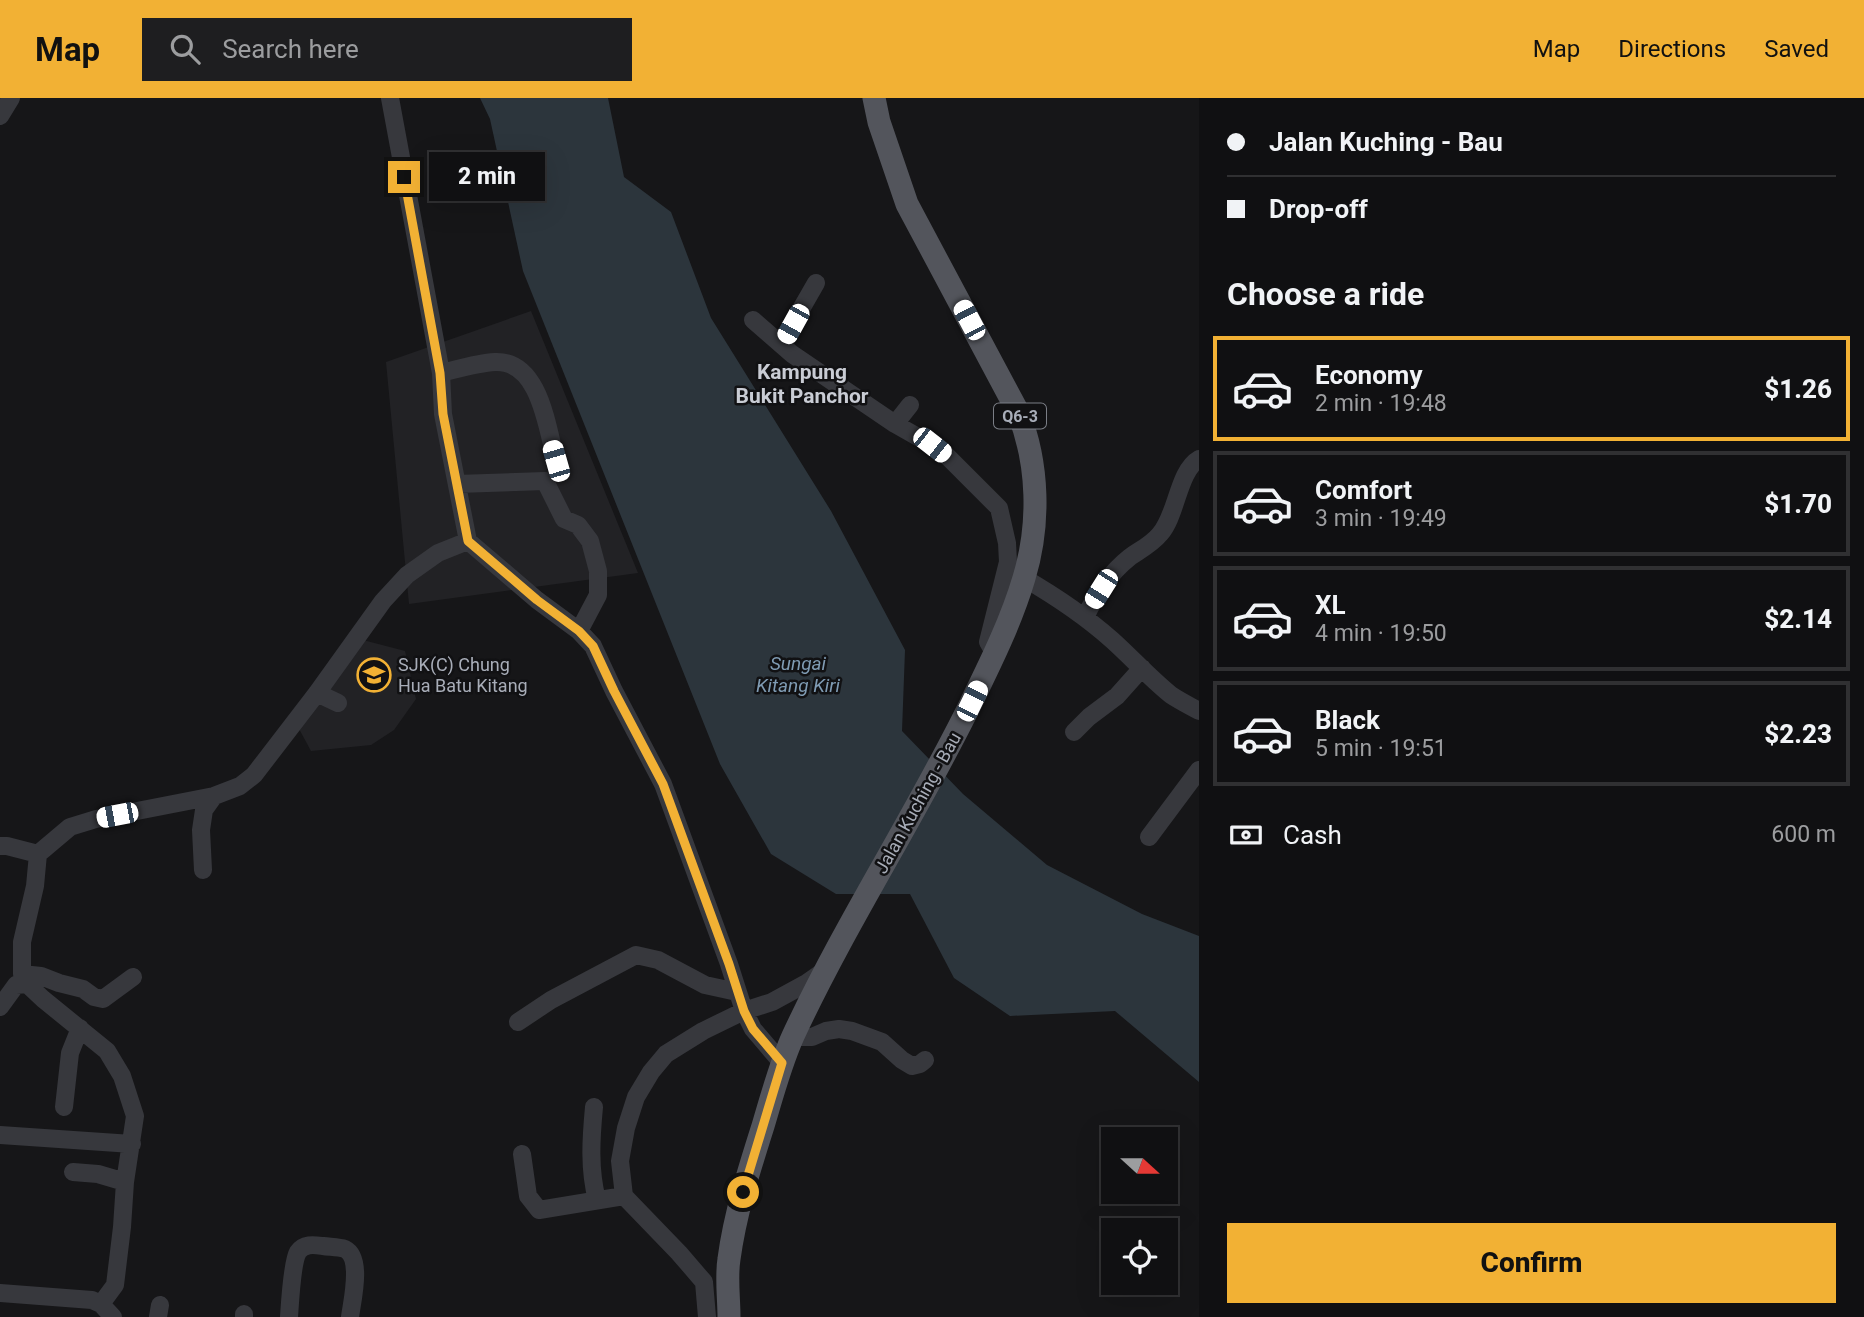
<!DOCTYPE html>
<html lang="en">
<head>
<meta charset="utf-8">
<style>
  body { margin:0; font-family:Roboto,sans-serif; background:#1e1e20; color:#f1f3f6; height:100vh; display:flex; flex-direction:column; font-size:26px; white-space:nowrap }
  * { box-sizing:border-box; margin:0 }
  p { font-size:23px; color:#9c9d9f }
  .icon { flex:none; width:38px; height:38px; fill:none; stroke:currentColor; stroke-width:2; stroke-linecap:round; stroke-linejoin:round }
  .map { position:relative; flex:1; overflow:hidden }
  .drawer { display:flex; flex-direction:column; background:#101012; width:665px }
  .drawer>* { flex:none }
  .guide { display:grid; align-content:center; height:154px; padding:0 28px; background:#101012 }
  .needle { width:46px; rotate:111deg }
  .buttons { position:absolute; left:1101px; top:1029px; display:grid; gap:14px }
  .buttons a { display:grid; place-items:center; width:77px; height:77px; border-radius:0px; background:#101012; box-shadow:0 7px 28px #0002,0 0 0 2px #303032; font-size:35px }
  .end { position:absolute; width:32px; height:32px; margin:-16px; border:9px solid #f2b134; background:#111; box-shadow:0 0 0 4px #111 }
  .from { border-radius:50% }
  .bubble { position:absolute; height:49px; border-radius:0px; background:#101012; box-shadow:0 7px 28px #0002,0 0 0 2px #303032; font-size:23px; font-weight:800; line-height:49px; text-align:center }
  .car { position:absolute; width:21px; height:42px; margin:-21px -10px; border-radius:9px; box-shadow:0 0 5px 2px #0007; background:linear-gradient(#fff 24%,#345 0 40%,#fff 0 76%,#345 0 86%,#fff 0) }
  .guide b { display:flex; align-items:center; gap:24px; height:66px; font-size:26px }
  .guide b+b { border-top:2px solid #303032 }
  .guide i { width:18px; height:18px; background:#f1f3f6 }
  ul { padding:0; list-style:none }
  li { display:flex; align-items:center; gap:21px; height:105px; margin:0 14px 10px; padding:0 14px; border:4px solid #303032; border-radius:0px }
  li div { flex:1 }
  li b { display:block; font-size:26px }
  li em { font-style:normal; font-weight:800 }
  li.selected { border-color:#f2b134 }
  li>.icon { width:63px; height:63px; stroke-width:1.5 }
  h2 { padding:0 28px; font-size:32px; line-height:84px }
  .pay { display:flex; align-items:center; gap:18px; height:77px; padding:0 28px; font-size:26px }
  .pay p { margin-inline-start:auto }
  .action { display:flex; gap:14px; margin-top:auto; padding:14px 28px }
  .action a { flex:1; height:80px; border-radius:0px; background:#f2b134; color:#111; font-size:28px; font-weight:800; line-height:80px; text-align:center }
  header { display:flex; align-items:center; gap:42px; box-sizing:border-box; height:98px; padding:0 35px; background:#f2b134; color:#111 }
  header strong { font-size:33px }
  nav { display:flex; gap:38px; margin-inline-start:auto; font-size:24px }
  .search { width:490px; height:63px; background:#1e1e20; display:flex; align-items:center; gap:18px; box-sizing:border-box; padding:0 24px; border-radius:0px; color:#9c9d9f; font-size:26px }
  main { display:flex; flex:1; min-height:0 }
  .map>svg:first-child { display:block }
  .built { fill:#222225 }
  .water { fill:#2c353c }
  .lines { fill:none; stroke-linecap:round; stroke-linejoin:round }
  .minor { stroke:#37383d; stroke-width:18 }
  .major { stroke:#53555c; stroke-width:23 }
  .route { stroke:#f2b134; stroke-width:9 }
  .labels { text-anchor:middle; stroke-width:5; stroke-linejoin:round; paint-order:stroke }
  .shield { fill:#111113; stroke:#7b7e86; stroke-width:2 }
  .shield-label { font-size:16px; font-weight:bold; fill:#a8adb8 }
  .poi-label { font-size:18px; fill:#a8adb8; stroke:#111113; text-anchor:start }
  .street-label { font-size:18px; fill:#a8adb8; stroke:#111113 }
  .water-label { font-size:19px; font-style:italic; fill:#7f9bb3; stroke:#111113 }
  .quarter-label { font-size:21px; font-weight:bold; fill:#c9ccd4; stroke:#111113 }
</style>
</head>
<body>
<header>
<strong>Map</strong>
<div class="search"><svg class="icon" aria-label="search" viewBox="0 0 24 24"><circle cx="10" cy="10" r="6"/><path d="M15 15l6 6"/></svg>Search here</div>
<nav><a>Map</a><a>Directions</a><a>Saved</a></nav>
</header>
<main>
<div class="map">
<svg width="1199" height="1219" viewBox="0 0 1199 1219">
  <rect width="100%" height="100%" fill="#161618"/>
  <path class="built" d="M 531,213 L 638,475 L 409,506 L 386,264 Z
    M 363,542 L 405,553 L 416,601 L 394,632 L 371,647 L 311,653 L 298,629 Z"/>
  <path class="water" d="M 480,0 L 608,0 L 624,79 L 671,114 L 711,220 L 831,413 L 905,552 L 902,633 L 963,696 L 1047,767 L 1142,816 L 1199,838 L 1199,984 L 1115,913 L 1010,918 L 954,880 L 910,796 L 836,796 L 771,756 L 720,666 L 523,173 L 490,21 Z"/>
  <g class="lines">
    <path class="minor" d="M 390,0 L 441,275 L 443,316 L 468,443 L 537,502 L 579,533 L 593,548 L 614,593 L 663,686 L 729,866 L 744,913 L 753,931 L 782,965
      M 0,18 L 11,0
      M 753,222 L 792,256 L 895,326 L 932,347 L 947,358 L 999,410 L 1007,445 L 1008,464 L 988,544 L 995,556
      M 781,246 L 816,185
      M 441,275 C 458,271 477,265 495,264 C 540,262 547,330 556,363
      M 895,326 L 910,307
      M 457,386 L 545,383 L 564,421 L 578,427 L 590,443 L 598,473 L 598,497 L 579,533
      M 1024,480 C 1055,498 1085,518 1112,542 C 1132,560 1150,580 1171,597 C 1180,603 1190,608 1199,613
      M 1085,520 C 1095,497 1110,475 1130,459 C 1140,452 1152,446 1160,436 C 1177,417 1178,373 1199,361
      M 317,595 L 338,605
      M 1074,634 L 1089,619 L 1117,598 L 1142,570
      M 1149,739 L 1199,672
      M 0,748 L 7,748 L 38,756
      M 203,772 L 201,732 L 204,712 L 214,698
      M 22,876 L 41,878 L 59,885 L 83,891 L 94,899 L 103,901 L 133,879
      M 0,909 L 16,887 L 27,886
      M 518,924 L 551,902 L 636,857 L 658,862 L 705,887 L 737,894
      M 793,939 L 812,939 L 826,933 L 839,931 L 852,933 L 882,944 L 902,962 L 912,968 L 920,966 L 925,962
      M 64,1009 L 70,955 L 80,930
      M 594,1009 C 591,1041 589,1071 597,1102
      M 0,1037 L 132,1046
      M 522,1056 L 528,1098 L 539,1112 L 624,1098
      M 73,1074 L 98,1076 L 125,1084
      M 0,1195 L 92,1202 L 101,1206 L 113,1219
      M 101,1206 L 115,1187 L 122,1129 L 125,1084 L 135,1018 L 122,978 L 107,953 L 43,901 L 27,886 L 22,876 L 22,844 L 35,788 L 38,756 L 70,729 L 96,721 L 214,698 L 240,688 L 254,677 L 317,595 L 383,503 L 407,477 L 438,455 L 468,443
      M 158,1219 L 160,1207
      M 244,1219 L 244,1216
      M 289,1219 C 290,1205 292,1164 298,1154 C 304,1145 315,1147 323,1148 C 330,1149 339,1149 345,1151 C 363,1160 352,1203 350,1219
      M 707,1219 L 704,1184 L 679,1155 L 624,1098 L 620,1063 L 626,1030 L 636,999 L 651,974 L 666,956 L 703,933 L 744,913 L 772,904 L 805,886 L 825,872"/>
    <path class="major" d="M 729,1219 C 729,1200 726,1179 729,1161 C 735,1116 749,1072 763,1028 C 772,998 780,967 793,938 C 846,824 915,719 970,607 C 990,566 1011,524 1024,480 C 1040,427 1039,366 1018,314 L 907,106 L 879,24 L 874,0"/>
  </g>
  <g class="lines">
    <path class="route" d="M 404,79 L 440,275 L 443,316 L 468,443 L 537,502 L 579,533 L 593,548 L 614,593 L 663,686 L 729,866 L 744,913 L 753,931 L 782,965 L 743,1094"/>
  </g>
  <defs>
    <symbol id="school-ring" viewBox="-11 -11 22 22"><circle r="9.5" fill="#111113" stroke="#f2b134" stroke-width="1.5"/><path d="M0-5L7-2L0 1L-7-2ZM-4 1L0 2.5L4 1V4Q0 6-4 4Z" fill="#f2b134"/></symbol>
  </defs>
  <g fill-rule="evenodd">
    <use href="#school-ring" x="355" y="558" width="38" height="38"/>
  </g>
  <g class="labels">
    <rect class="shield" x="994" y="305.5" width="52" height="25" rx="5"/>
    <g class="shield-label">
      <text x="1020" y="324">Q6-3</text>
    </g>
    <g class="poi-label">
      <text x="398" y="573">SJK(C) Chung<tspan x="398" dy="21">Hua Batu Kitang</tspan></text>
    </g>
    <g class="street-label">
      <text transform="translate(918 705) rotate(-61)" y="6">Jalan Kuching - Bau</text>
    </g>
    <g class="water-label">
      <text x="798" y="572">Sungai<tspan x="798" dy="22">Kitang Kiri</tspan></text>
    </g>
    <g class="quarter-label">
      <text x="802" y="281">Kampung<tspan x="802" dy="24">Bukit Panchor</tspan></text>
    </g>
  </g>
</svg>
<div class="buttons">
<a><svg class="needle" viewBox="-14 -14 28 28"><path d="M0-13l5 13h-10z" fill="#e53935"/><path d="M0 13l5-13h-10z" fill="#9c9d9f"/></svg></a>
<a><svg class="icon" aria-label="locate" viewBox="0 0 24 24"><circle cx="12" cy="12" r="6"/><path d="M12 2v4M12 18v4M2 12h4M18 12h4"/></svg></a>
</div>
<i class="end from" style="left:743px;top:1094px"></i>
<i class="end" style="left:404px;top:79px"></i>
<div class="bubble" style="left:429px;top:54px;width:116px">2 min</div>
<i class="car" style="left:969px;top:222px;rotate:332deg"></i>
<i class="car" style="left:793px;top:226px;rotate:209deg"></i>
<i class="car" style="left:932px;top:347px;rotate:128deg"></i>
<i class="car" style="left:556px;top:363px;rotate:344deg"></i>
<i class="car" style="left:1101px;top:491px;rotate:212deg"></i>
<i class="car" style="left:972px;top:603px;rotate:26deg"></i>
<i class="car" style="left:117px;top:717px;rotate:259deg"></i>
</div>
<section class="drawer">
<div class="guide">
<b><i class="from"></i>Jalan Kuching - Bau</b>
<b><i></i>Drop-off</b>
</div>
<h2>Choose a ride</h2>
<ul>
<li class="selected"><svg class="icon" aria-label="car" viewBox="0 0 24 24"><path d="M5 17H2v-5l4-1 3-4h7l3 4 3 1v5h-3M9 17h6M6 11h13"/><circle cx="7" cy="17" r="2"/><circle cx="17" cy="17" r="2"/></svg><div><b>Economy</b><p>2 min · 19:48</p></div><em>$1.26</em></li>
<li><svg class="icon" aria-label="car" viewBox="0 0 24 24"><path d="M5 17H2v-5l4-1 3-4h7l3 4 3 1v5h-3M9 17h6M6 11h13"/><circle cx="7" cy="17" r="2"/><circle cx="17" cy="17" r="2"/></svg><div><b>Comfort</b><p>3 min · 19:49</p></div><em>$1.70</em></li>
<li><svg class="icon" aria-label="car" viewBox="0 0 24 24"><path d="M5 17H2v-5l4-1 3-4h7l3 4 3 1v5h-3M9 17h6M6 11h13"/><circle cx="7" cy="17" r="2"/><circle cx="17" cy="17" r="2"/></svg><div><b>XL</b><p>4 min · 19:50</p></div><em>$2.14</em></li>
<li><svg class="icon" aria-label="car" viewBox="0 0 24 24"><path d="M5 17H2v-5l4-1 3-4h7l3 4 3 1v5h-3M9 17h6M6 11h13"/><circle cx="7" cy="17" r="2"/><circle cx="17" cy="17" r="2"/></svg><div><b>Black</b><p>5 min · 19:51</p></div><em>$2.23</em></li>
</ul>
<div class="pay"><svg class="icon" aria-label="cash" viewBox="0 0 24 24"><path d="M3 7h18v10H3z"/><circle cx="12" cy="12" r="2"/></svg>Cash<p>600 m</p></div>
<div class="action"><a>Confirm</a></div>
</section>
</main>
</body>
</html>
